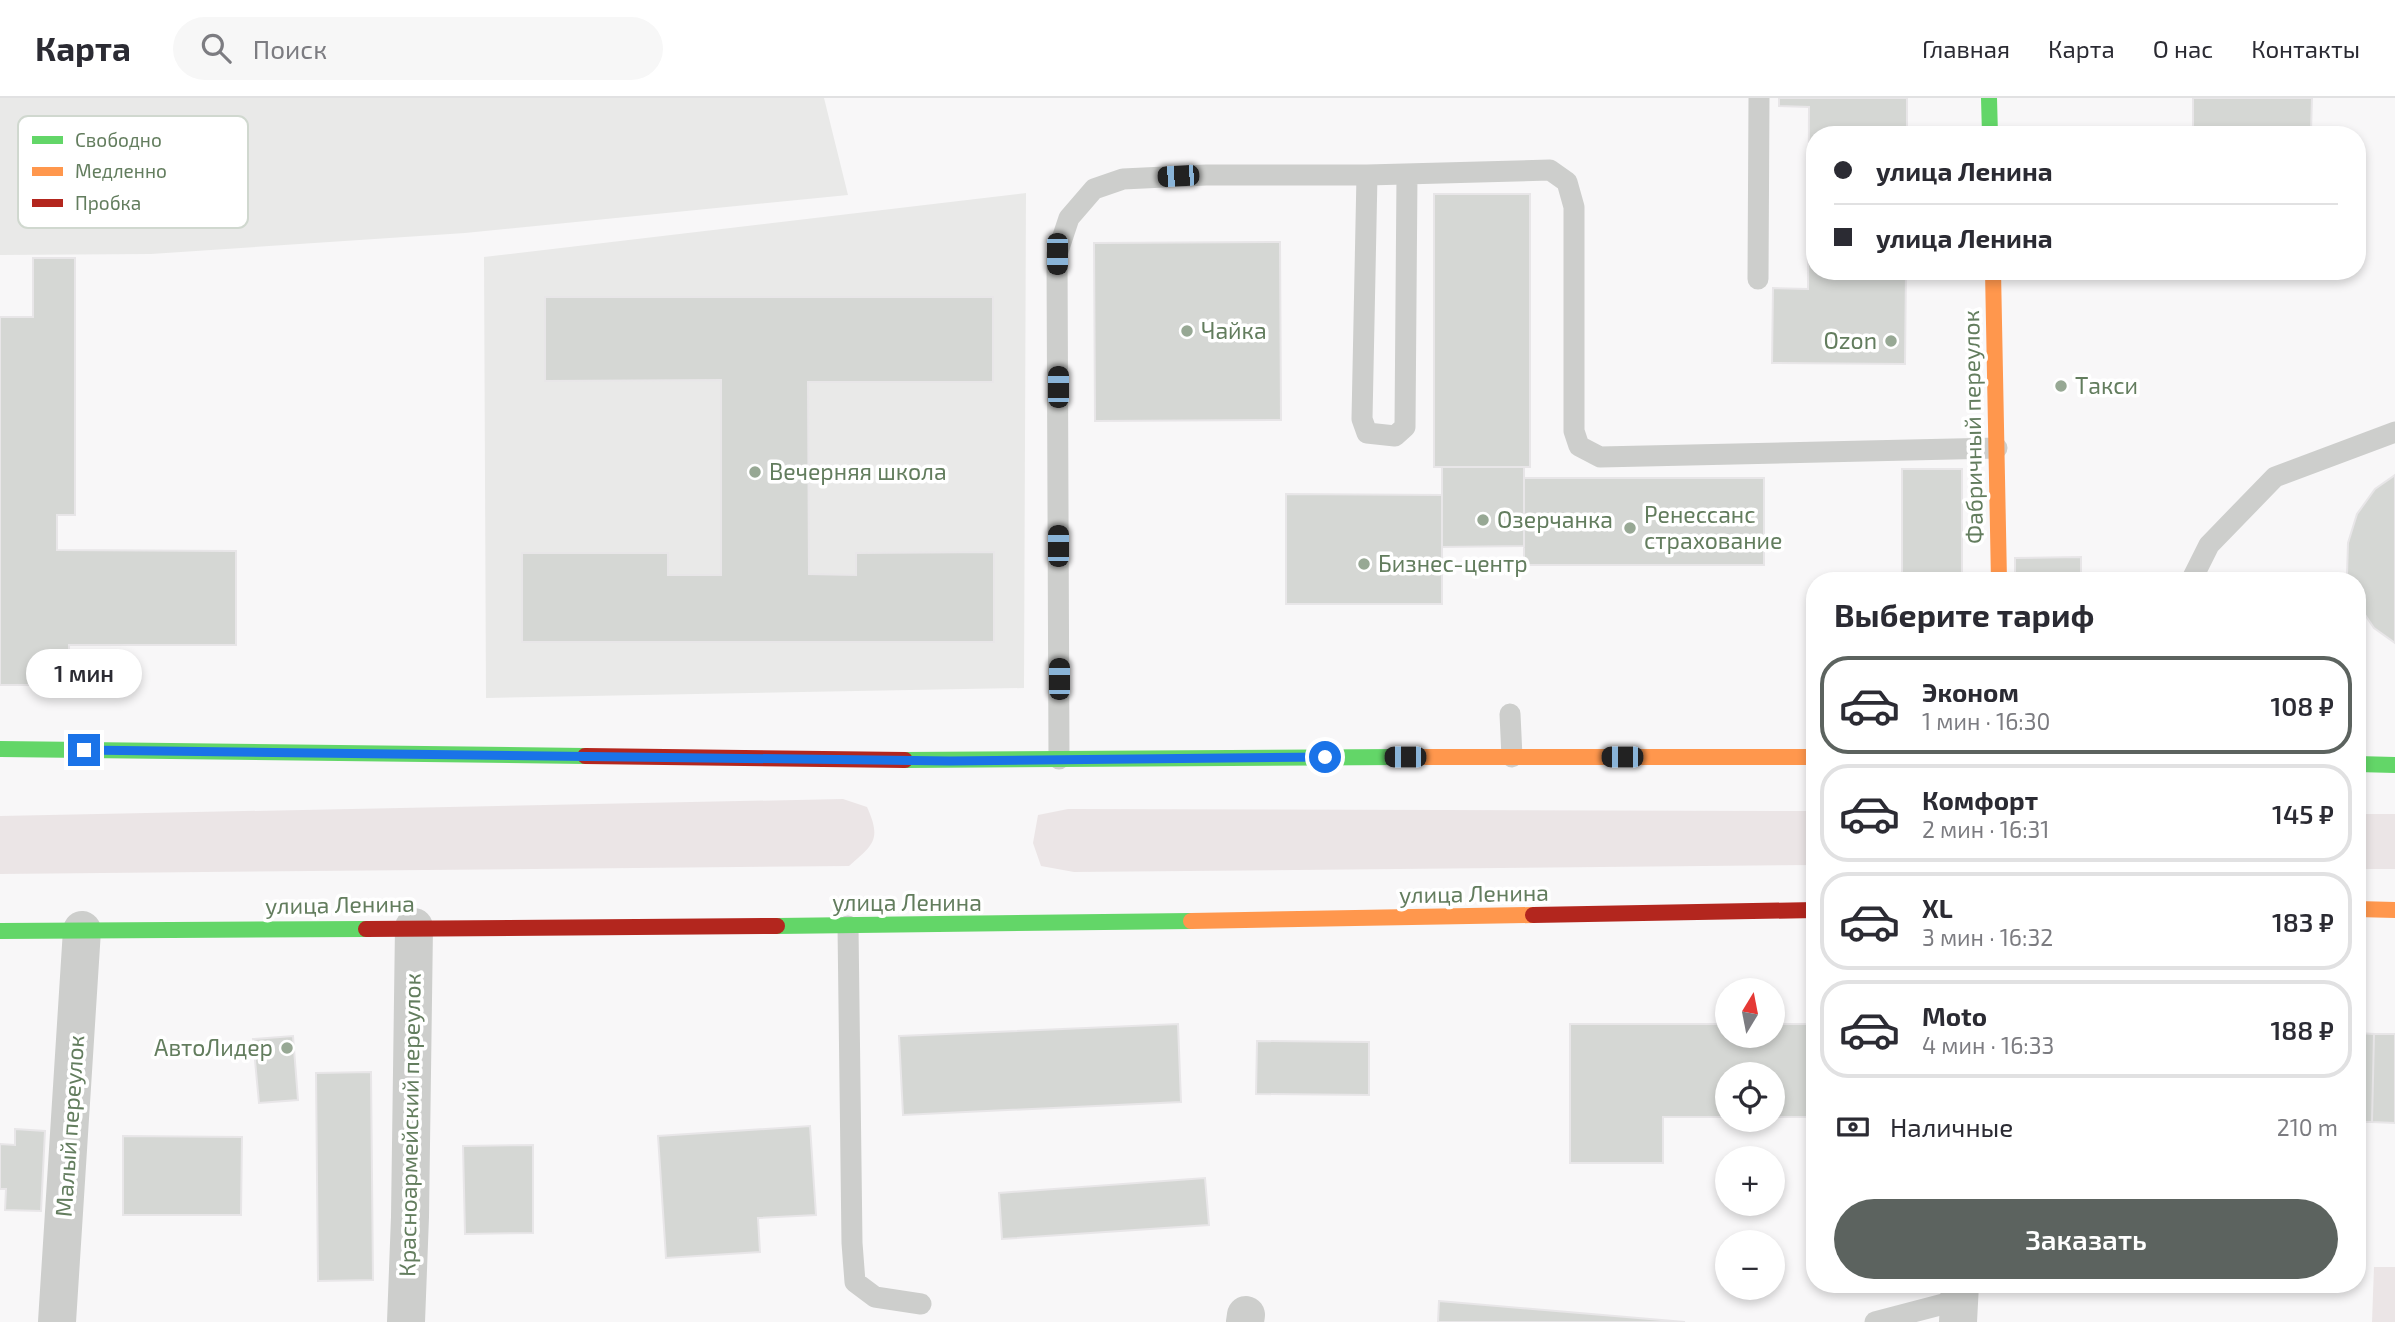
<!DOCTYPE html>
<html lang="ru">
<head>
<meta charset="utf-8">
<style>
  body { margin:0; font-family:"Exo 2",sans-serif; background:#f7f7f7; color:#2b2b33; height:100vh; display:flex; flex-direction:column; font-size:26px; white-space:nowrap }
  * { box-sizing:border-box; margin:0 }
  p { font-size:23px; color:#7c7c81 }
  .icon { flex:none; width:38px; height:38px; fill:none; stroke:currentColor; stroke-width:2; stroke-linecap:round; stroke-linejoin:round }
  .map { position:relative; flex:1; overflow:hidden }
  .details { position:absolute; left:1806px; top:474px; width:560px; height:721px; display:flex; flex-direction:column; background:#fff; border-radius:28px; box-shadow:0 4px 10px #0003 }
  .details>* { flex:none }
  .guide { position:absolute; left:1806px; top:28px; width:560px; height:154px; border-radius:28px; box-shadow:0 4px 10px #0003; display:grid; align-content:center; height:154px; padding:0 28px; background:#fff }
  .needle { width:46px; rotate:10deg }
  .controls { position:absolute; left:1715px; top:880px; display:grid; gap:14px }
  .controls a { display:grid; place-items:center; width:70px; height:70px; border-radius:50%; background:#fff; box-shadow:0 4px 10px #0003; font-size:35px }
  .end { position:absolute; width:32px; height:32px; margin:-16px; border:9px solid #1a73e8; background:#fff; box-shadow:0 0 0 4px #fff }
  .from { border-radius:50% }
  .bubble { position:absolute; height:49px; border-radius:24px; background:#fff; box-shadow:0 4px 10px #0003; font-size:23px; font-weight:600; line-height:49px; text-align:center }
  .car { position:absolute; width:21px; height:42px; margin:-21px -10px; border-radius:9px; box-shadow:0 0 5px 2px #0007; background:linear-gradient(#222 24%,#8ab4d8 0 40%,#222 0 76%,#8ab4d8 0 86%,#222 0) }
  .guide b { display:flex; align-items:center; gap:24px; height:66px; font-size:26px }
  .guide b+b { border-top:2px solid #e1e1e2 }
  .guide i { width:18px; height:18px; background:#2b2b33 }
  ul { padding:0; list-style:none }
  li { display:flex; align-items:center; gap:21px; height:98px; margin:0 14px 10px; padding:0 14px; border:4px solid #e1e1e2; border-radius:28px }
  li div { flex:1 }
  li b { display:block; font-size:26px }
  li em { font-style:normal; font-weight:600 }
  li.selected { border-color:#5c635f }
  li>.icon { width:63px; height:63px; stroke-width:1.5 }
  h2 { padding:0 28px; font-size:32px; line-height:84px }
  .pay { display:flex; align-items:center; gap:18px; height:77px; padding:0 28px; font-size:26px }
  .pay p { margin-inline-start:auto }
  .cta { display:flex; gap:14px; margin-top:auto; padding:14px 28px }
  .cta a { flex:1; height:80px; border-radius:42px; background:#5c635f; color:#fff; font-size:28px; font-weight:600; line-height:80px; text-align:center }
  header { display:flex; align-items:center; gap:42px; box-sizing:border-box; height:98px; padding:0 35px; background:#fff; border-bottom:2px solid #e1e1e2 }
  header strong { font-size:33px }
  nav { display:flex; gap:38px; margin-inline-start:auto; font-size:24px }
  .search { width:490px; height:63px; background:#f7f7f7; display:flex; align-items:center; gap:18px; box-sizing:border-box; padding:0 24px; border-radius:38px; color:#7c7c81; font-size:26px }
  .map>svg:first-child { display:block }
  .built { fill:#e9e9e8 }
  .green { fill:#ebe5e6 }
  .building { fill:#d5d7d4; stroke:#e8e6e8; stroke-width:2 }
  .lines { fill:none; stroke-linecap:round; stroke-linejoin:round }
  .lane { stroke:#cdcecc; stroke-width:21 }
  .street { stroke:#cdcecc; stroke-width:38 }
  .fast { stroke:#63d668; stroke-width:16 }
  .slow { stroke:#ff974d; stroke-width:16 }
  .jam { stroke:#b3261e; stroke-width:16 }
  .route { stroke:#1a73e8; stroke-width:9 }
  .poi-dot { fill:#97a894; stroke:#fff; stroke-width:2.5 }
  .labels { text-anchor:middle; stroke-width:7; stroke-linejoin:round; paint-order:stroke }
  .poi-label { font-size:23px; fill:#637d5e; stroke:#fff; text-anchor:start }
  .street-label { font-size:23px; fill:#637d5e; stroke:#fff }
  .key { fill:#fff; stroke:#d0d8cf; stroke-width:2 }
  .key-label { font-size:19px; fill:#637d5e }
</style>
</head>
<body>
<header>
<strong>Карта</strong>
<div class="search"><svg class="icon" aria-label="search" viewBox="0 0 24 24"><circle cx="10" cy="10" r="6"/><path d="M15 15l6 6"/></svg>Поиск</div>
<nav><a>Главная</a><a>Карта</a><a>О нас</a><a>Контакты</a></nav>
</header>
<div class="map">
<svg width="2395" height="1224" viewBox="0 0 2395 1224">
  <rect width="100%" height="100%" fill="#f8f7f8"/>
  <path class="built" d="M 0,0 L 824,0 L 848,97 L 465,135 L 151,156 L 0,157 Z
    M 1026,95 L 1024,590 L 486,600 L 484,159 Z"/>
  <path class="green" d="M 843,701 L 867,709 C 882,742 873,747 849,768 L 0,776 L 0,718 Z
    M 1068,711 L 1815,713 L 1815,767 L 1074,774 L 1041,768 L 1033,745 L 1038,717 Z
    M 2357,716 L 2395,716 L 2395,771 L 2357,771 Z
    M 2374,1169 L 2395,1169 L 2395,1224 L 2372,1224 Z"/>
  <path class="building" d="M 1779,0 L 1907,0 L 1907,37 L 1815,37 L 1815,173 L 1906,173 L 1905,266 L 1772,265 L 1773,190 L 1808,191 L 1809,9 L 1779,8 Z
    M 2193,0 L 2312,0 L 2311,34 L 2193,32 Z
    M 1434,96 L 1530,96 L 1530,369 L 1434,369 Z
    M 1280,144 L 1281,322 L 1095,323 L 1094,145 Z
    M 33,160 L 75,160 L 75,417 L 57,417 L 57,452 L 236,453 L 236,547 L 69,547 L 69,587 L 0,587 L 0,219 L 33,219 Z
    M 545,199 L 993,199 L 993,284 L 808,284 L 809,476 L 856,477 L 856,455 L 994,454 L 994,544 L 522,544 L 522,455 L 668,455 L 668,477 L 721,477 L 721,282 L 545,283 Z
    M 1442,369 L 1524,369 L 1524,448 L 1442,449 Z
    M 1902,371 L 1962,371 L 1962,483 L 1902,483 Z
    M 2395,377 L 2395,545 L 2374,530 L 2357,505 L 2357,483 L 2350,483 L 2347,476 L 2348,445 L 2357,416 L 2375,391 Z
    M 1524,380 L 1764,380 L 1764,467 L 1524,467 Z
    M 1286,396 L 1442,397 L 1442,506 L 1286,506 Z
    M 2081,459 L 2081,483 L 2015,483 L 2015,460 Z
    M 1178,926 L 1181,1004 L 903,1017 L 899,938 Z
    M 1570,926 L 1727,926 L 1727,938 L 1773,938 L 1773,926 L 1815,926 L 1815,1019 L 1773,1019 L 1773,976 L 1727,976 L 1727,1019 L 1663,1019 L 1663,1065 L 1570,1065 Z
    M 2357,935 L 2374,936 L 2372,1024 L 2357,1024 Z
    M 2374,936 L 2395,936 L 2395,1025 L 2372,1024 Z
    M 293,938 L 298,1002 L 259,1005 L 253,941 Z
    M 1257,943 L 1369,944 L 1369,997 L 1256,996 Z
    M 371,974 L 373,1182 L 318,1183 L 316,975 Z
    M 810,1028 L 816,1117 L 758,1120 L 760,1154 L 666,1160 L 658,1038 Z
    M 15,1031 L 45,1033 L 41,1113 L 5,1112 L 6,1091 L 0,1091 L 0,1046 L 15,1047 Z
    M 123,1038 L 242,1039 L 241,1117 L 123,1117 Z
    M 533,1047 L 533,1135 L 465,1136 L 463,1048 Z
    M 1205,1080 L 1209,1127 L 1002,1141 L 999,1095 Z
    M 2138,1186 L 2211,1186 L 2211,1191 L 2138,1190 Z
    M 1439,1203 L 1685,1224 L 1438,1224 Z"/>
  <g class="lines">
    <path class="lane" d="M 1367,77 L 1362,321 L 1367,335 L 1395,338 L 1405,329 L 1407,76
      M 1758,181 L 1759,0
      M 2191,483 L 2209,447 L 2275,379 L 2395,334
      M 1510,616 L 1512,659
      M 1059,661 L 1057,156 L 1069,120 L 1094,91 L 1123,81 L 1206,77 L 1367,77 L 1550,72 L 1567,84 L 1574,109 L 1574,333 L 1579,348 L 1600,359 L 1997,350
      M 848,828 L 852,1145 L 855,1184 L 875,1199 L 921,1206
      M 1875,1224 L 1959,1202"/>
    <path class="street" d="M 57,1224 L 82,832
      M 406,1224 L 410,1119 L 414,829
      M 1245,1224 L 1246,1217
      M 1958,1224 L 1960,1186"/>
    <path class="fast" d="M 1989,0 L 1990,37
      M 0,651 L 585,658
      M 905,662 L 1401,659
      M 2357,666 L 2395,667
      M 777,828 L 1191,823
      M 0,833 L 366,831"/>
    <path class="slow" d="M 1993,173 L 1999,483
      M 1401,659 L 1815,659
      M 2357,811 L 2395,812
      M 1191,823 L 1533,817"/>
    <path class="jam" d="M 585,658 L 905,662
      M 1533,817 L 1815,812
      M 366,831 L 777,828"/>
  </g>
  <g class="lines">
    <path class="route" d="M 84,652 L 950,663 L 1325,659"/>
  </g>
  <g class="poi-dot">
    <circle cx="1187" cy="233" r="7"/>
    <circle cx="1891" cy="243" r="7"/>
    <circle cx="2061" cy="288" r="7"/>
    <circle cx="755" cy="374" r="7"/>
    <circle cx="1483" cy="422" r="7"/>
    <circle cx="1630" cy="430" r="7"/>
    <circle cx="1364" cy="466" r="7"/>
    <circle cx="287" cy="950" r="7"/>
  </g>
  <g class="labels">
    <g class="poi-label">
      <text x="1201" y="241">Чайка</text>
      <text x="1877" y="251" text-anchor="end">Ozon</text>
      <text x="2075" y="296">Такси</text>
      <text x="769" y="382">Вечерняя школа</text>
      <text x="1644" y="425">Ренессанс<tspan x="1644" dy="26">страхование</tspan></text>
      <text x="1497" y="430">Озерчанка</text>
      <text x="1378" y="474">Бизнес-центр</text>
      <text x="273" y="958" text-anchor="end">АвтоЛидер</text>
    </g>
    <g class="street-label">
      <text transform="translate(1973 329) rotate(-91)" y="8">Фабричный переулок</text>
      <text transform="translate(1474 796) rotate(-1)" y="8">улица Ленина</text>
      <text x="907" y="813">улица Ленина</text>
      <text transform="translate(340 807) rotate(-1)" y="8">улица Ленина</text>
      <text transform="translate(410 1027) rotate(-89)" y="8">Красноармейский переулок</text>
      <text transform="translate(70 1028) rotate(-86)" y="8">Малый переулок</text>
    </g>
  </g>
  <rect x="18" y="18" width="230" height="112" rx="10" class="key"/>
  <rect x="32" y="38" width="31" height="8" fill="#63d668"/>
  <rect x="32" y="69" width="31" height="9" fill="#ff974d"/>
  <rect x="32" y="101" width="31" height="8" fill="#b3261e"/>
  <g class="key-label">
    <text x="75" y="49">Свободно</text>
    <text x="75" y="80">Медленно</text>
    <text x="75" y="112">Пробка</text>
  </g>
</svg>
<div class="controls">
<a><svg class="needle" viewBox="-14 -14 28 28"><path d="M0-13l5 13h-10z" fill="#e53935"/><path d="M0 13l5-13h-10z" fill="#7c7c81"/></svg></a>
<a><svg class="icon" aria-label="locate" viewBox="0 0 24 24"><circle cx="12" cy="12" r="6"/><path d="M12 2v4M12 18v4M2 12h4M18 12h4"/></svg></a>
<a>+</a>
<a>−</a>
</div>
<i class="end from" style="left:1325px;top:659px"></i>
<i class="end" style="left:84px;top:652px"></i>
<div class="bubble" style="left:26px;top:551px;width:116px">1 мин</div>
<i class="car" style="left:1178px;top:78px;rotate:267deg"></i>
<i class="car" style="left:1057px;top:156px;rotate:180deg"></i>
<i class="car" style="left:1058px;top:289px;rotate:0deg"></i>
<i class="car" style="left:1058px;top:448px;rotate:0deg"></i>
<i class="car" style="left:1059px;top:581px;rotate:0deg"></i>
<i class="car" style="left:1405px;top:659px;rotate:270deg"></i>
<i class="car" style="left:1622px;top:659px;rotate:270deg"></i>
<div class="guide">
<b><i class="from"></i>улица Ленина</b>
<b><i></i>улица Ленина</b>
</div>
<section class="details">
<h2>Выберите тариф</h2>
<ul>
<li class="selected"><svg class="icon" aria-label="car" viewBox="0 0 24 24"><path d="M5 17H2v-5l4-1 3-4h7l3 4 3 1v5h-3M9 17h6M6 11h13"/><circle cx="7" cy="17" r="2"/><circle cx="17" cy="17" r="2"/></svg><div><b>Эконом</b><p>1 мин · 16:30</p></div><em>108 ₽</em></li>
<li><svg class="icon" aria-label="car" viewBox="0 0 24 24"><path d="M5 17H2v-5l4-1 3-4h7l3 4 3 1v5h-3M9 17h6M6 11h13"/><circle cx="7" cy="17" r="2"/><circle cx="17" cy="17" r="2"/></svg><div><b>Комфорт</b><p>2 мин · 16:31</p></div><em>145 ₽</em></li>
<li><svg class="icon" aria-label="car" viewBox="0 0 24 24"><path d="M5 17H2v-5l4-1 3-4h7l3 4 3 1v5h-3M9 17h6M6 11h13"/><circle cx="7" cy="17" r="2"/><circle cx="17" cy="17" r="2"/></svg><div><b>XL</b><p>3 мин · 16:32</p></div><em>183 ₽</em></li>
<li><svg class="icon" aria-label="car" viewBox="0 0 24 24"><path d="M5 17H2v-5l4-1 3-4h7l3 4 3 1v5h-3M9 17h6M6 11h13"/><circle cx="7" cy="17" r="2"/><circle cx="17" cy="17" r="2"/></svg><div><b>Moto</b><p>4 мин · 16:33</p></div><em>188 ₽</em></li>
</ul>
<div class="pay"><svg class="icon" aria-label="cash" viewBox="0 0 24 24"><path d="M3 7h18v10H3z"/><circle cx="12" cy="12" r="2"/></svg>Наличные<p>210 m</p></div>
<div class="cta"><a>Заказать</a></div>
</section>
</div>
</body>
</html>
